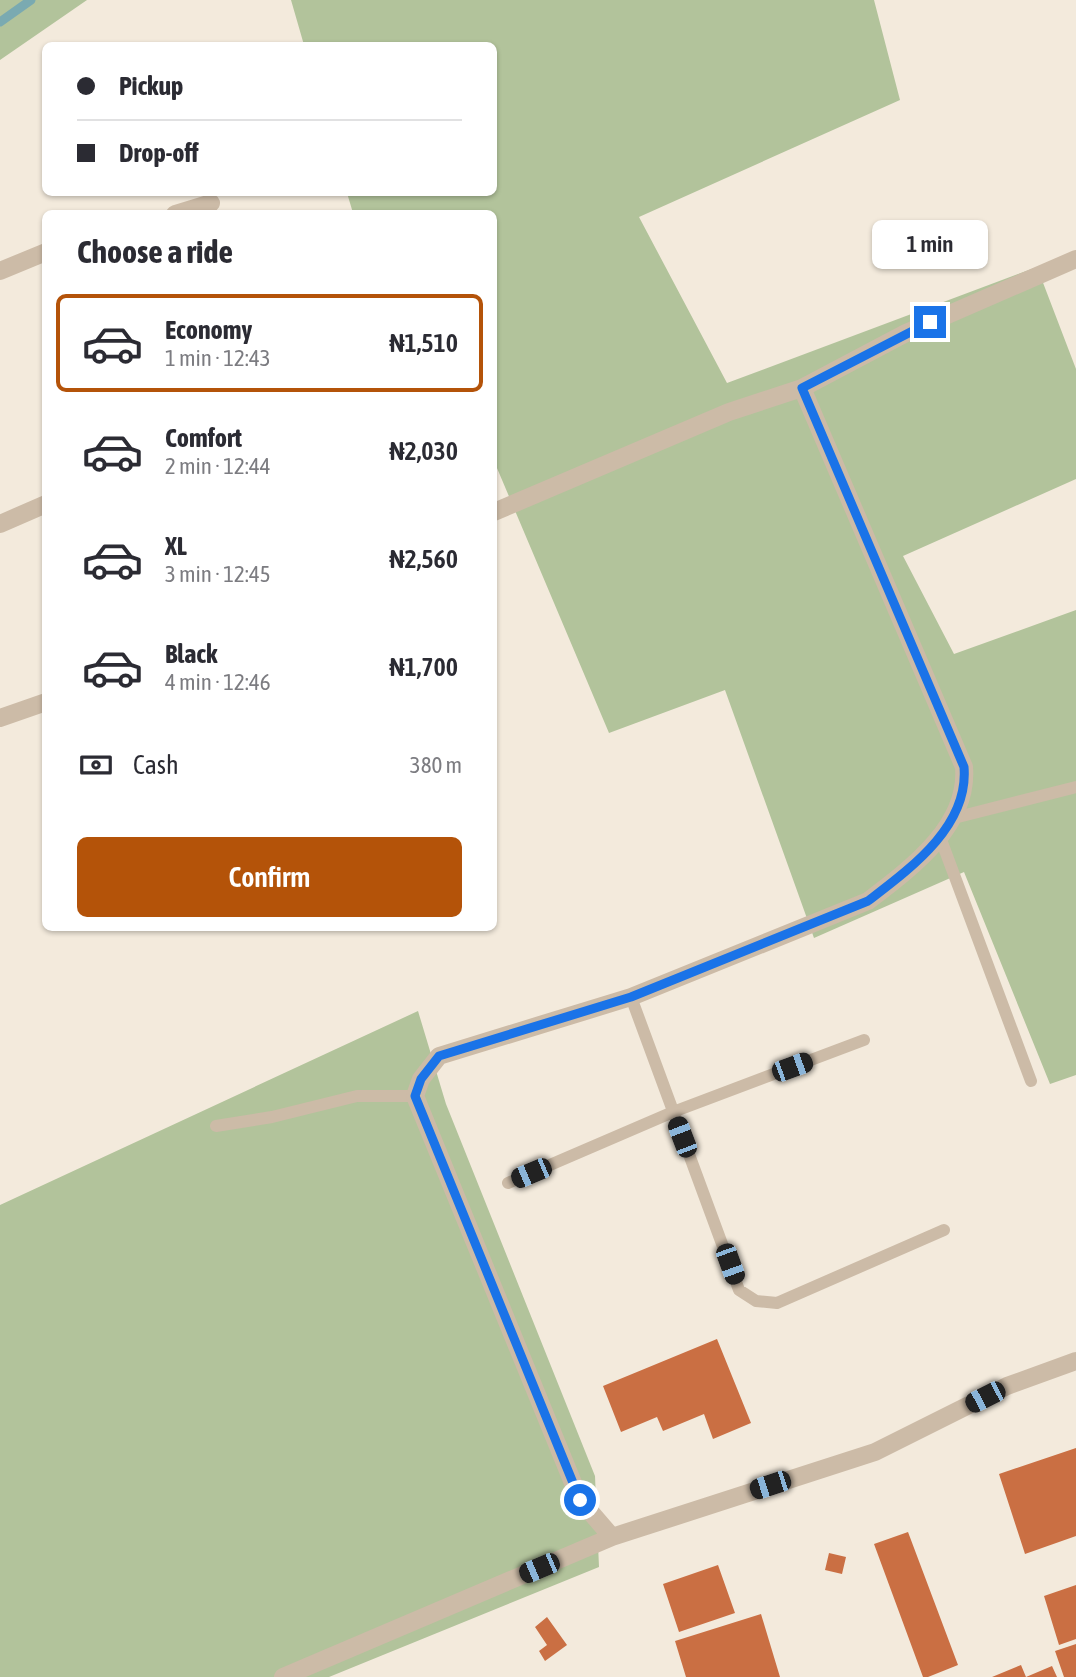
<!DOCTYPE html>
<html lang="en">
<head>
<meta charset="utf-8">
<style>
  body { margin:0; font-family:"Asap Condensed",sans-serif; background:#f2f2f3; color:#2b2b33; height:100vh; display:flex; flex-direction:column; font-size:26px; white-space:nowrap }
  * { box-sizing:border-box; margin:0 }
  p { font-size:23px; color:#7c7c81 }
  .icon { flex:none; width:38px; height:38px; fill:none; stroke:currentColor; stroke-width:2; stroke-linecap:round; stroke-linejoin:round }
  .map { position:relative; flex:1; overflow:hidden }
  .drawer { position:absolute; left:42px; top:210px; width:455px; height:721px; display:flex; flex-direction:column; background:#fff; border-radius:10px; box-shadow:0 2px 5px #0004 }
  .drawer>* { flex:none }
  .guide { position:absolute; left:42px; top:42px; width:455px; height:154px; border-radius:10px; box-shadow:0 2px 5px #0004; display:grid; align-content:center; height:154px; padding:0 35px; background:#fff }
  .end { position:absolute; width:32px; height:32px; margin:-16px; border:9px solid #1a73e8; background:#fff; box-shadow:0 0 0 4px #fff }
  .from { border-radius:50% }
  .bubble { position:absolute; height:49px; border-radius:10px; background:#fff; box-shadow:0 2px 5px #0004; font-size:23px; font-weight:600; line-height:49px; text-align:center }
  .car { position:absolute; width:21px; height:42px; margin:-21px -10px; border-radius:9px; box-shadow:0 0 5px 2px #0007; background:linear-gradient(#222 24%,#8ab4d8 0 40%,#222 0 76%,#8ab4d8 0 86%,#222 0) }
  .guide b { display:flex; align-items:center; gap:24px; height:66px; font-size:26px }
  .guide b+b { border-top:2px solid #e1e1e2 }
  .guide i { width:18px; height:18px; background:#2b2b33 }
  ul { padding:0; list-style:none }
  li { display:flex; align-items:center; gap:21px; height:98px; margin:0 14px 10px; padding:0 21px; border:4px solid transparent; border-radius:10px }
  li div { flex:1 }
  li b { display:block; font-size:26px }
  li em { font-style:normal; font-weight:600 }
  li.current { border-color:#b45309 }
  li>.icon { width:63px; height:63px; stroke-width:1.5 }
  h2 { padding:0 35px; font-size:32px; line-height:84px }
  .pay { display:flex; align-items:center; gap:18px; height:77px; padding:0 35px; font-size:26px }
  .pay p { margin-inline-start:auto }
  .primary-button { display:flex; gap:14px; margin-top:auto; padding:14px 35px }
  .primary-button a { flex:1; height:80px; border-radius:10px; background:#b45309; color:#fff; font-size:28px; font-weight:600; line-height:80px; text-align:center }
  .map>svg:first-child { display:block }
  .green { fill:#b2c39b }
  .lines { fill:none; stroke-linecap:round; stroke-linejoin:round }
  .stream { stroke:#7aaab1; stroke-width:9 }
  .building { fill:#ca6f43 }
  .service { stroke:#ccbba7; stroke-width:12 }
  .minor { stroke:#ccbba7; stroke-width:18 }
  .route { stroke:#1a73e8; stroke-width:9 }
</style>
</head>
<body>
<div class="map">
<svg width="1076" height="1677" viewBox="0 0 1076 1677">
  <rect width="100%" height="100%" fill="#f3eadc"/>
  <path class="green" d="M 0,0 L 87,0 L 0,60 Z
    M 291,0 L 874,0 L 900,100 L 639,217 L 727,383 L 1037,267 L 1076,369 L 1076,479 L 903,556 L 954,654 L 1076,610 L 1076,1075 L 1050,1084 L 964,872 L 814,938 L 725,690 L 609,733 L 494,461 L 494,214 L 353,213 L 347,193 L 494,192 L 494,46 L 304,45 Z
    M 418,1011 L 446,1104 L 595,1476 L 599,1567 L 329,1677 L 0,1677 L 0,1205 Z"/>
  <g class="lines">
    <path class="stream" d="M 0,22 L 31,0"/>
  </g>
  <path class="building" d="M 717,1339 L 751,1423 L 713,1439 L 704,1414 L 663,1431 L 657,1417 L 621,1432 L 603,1386 Z
    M 1076,1448 L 1076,1536 L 1025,1554 L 999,1474 Z
    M 908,1532 L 958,1665 L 928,1677 L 923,1677 L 874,1544 Z
    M 829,1553 L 846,1557 L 842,1574 L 825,1570 Z
    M 718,1565 L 735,1613 L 679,1632 L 663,1584 Z
    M 1076,1585 L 1076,1639 L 1059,1645 L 1044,1596 Z
    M 761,1614 L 780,1677 L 686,1677 L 675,1641 Z
    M 547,1617 L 567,1645 L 545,1661 L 539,1651 L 547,1645 L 535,1627 Z
    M 1076,1644 L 1076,1677 L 1064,1677 L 1055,1651 Z
    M 1021,1665 L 1026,1677 L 1052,1666 L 1057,1677 L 992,1677 Z"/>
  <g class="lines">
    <path class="service" d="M 954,818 L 1076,787
      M 940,837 L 1031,1081
      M 631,997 L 739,1290 L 756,1301 L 777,1303 L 944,1230
      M 216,1126 L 272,1117 L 357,1096 L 415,1096
      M 508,1183 L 673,1112 L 864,1040"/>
    <path class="minor" d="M 175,214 L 211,203
      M 0,271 L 46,252
      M 802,388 L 964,767 C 969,826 911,868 868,901 L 631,997 L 439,1056 L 421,1079 L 415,1096 L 580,1500 L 612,1537 L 875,1452 L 1007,1386 L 1076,1361
      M 494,512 L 729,412 L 802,388 L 906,333 L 1076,259
      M 0,524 L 46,504
      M 0,718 L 46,702
      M 283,1677 L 612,1537"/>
  </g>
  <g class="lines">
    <path class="route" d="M 580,1500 L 415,1096 L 421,1079 L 439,1056 L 631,997 L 868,901 C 911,868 969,826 964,767 L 802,388 L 930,322"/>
  </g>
</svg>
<i class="end from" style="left:580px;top:1500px"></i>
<i class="end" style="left:930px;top:322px"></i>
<div class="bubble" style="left:872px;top:220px;width:116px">1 min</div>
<i class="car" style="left:792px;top:1067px;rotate:70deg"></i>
<i class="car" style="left:682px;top:1137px;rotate:339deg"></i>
<i class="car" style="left:531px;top:1173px;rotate:247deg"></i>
<i class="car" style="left:730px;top:1264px;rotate:160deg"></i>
<i class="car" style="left:985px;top:1397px;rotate:243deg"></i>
<i class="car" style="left:770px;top:1485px;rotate:252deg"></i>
<i class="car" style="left:539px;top:1568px;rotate:247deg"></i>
<div class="guide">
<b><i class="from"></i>Pickup</b>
<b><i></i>Drop-off</b>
</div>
<section class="drawer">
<h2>Choose a ride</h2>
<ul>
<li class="current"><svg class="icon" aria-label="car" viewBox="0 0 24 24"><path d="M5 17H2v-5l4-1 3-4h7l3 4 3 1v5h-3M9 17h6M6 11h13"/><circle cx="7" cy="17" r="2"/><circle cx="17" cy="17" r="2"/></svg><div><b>Economy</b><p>1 min · 12:43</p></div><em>₦1,510</em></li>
<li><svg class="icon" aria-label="car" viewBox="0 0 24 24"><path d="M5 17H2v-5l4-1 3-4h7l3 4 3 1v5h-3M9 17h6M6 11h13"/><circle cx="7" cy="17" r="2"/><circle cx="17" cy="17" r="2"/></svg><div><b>Comfort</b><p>2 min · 12:44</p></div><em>₦2,030</em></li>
<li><svg class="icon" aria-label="car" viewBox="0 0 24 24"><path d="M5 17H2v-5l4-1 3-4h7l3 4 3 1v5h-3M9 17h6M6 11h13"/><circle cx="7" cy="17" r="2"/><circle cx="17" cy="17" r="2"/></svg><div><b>XL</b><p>3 min · 12:45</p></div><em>₦2,560</em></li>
<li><svg class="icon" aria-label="car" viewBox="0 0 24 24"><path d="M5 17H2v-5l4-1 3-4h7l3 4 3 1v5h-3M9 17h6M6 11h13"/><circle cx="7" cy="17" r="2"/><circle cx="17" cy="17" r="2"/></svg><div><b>Black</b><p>4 min · 12:46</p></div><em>₦1,700</em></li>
</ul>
<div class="pay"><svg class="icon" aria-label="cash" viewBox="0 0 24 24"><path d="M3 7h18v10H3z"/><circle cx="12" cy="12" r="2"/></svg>Cash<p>380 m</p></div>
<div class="primary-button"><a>Confirm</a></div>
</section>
</div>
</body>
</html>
